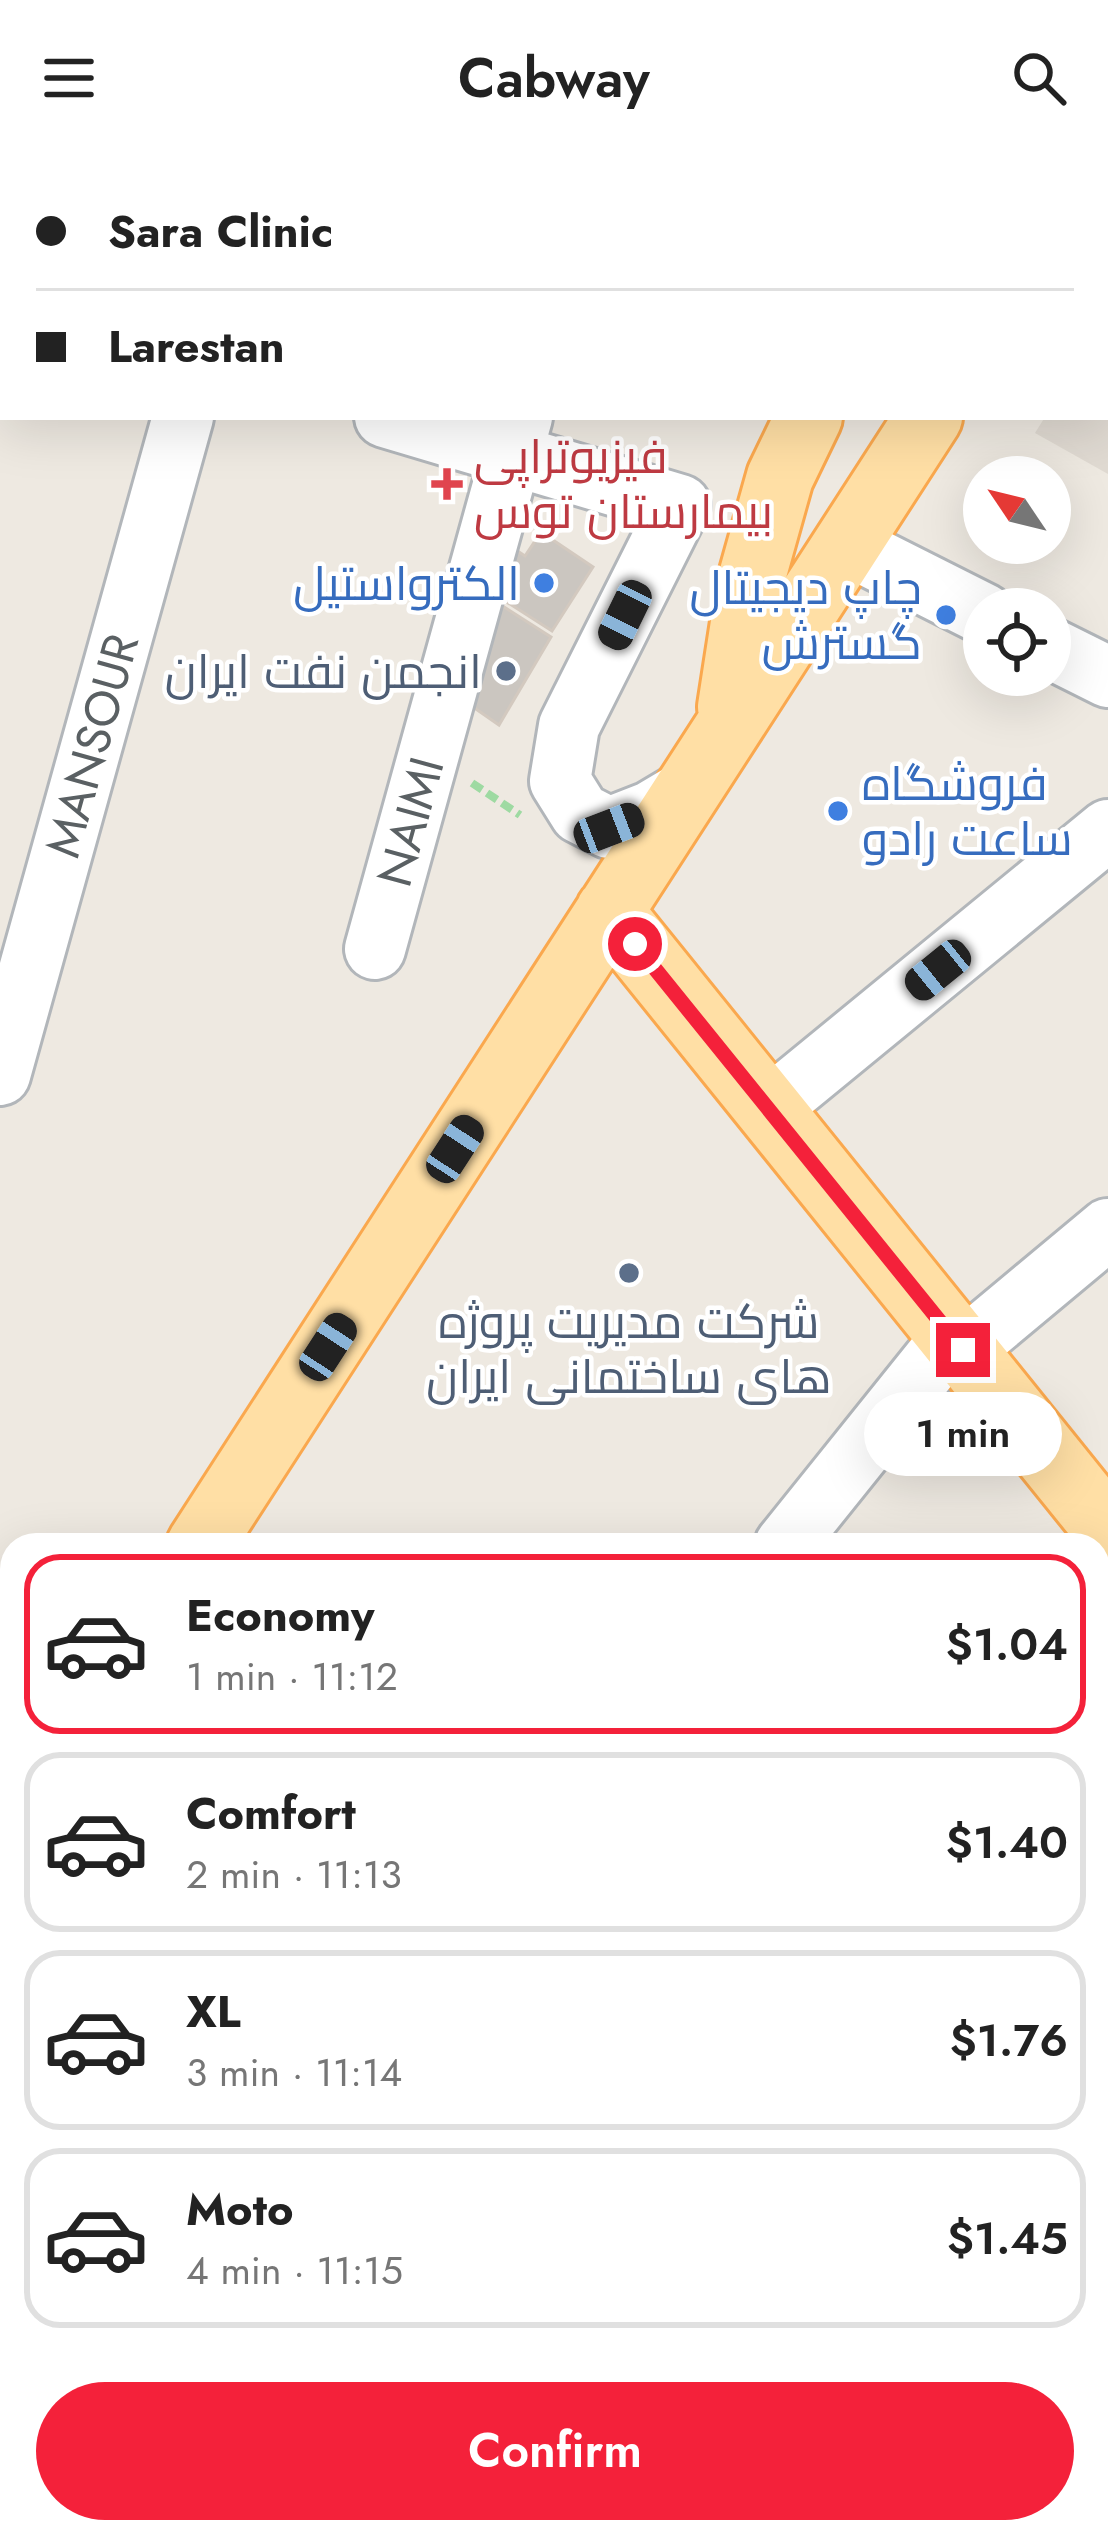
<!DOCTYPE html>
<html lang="en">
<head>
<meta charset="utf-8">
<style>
  body { margin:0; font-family:Jost,Cairo,sans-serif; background:#f2f2f2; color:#222; height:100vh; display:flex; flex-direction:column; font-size:45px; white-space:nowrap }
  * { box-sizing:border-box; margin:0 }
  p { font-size:39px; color:#767676 }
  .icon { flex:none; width:66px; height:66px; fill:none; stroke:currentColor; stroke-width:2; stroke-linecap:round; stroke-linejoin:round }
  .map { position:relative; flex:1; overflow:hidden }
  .sheet { position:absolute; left:0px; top:1377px; width:1110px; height:1011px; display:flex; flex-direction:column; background:#fff; border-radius:36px 36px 0 0; box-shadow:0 12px 48px #0002 }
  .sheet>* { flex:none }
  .guide { position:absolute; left:0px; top:0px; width:1110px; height:264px; box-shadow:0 12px 48px #0002; display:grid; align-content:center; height:264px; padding:0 36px; background:#fff }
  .needle { width:78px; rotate:305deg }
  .tools { position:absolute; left:963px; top:300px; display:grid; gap:24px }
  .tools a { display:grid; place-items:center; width:108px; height:108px; border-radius:50%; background:#fff; box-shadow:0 12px 48px #0002; font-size:60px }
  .end { position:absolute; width:54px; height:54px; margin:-27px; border:15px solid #f4213a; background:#fff; box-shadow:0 0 0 6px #fff }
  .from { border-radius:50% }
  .bubble { position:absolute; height:84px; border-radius:42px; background:#fff; box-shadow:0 12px 48px #0002; font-size:39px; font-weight:600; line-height:84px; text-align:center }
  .car { position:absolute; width:36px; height:72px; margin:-36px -18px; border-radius:15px; box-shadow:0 0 9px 3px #0007; background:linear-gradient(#222 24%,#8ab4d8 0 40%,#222 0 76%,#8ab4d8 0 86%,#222 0) }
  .guide b { display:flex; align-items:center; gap:42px; height:114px; font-size:45px }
  .guide b+b { border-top:3px solid #e0e0e0 }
  .guide i { width:30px; height:30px; background:#222 }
  ul { padding:21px 0 0; list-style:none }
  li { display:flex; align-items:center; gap:36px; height:180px; margin:0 24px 18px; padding:0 12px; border:6px solid #e0e0e0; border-radius:36px }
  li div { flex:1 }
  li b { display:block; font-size:45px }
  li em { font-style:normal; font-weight:600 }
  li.current { border-color:#f4213a }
  li>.icon { width:108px; height:108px; stroke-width:1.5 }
  .cta { display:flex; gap:24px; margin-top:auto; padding:24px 36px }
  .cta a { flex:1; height:138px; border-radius:72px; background:#f4213a; color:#fff; font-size:48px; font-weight:600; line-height:138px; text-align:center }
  header { display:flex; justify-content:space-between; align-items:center; height:156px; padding:0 36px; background:#fff; font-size:54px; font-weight:600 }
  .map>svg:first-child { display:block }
  .education { fill:#e0dad2 }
  .building { fill:#cbc6c0; stroke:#d3c9bf; stroke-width:3 }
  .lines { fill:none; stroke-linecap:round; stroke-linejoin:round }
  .minor-casing { stroke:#b2b6ba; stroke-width:66 }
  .major-casing { stroke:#faa84e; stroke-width:72 }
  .path { stroke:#9edaa2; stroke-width:8; stroke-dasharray:12 6; stroke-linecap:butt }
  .minor { stroke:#fff; stroke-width:60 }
  .major { stroke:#ffdfa5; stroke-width:66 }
  .route { stroke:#f4213a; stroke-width:15 }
  .health-dot { fill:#e0444e; stroke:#fff; stroke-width:4.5 }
  .shop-dot { fill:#3f7fe0; stroke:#fff; stroke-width:4.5 }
  .service-dot { fill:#5c6f8a; stroke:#fff; stroke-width:4.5 }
  .labels { text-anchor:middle; stroke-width:9; stroke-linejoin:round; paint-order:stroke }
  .health-label { font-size:48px; fill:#be3a42; stroke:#fff; text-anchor:start }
  .shop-label { font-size:48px; fill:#366cbe; stroke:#fff; text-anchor:end }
  .service-label { font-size:48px; fill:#4e5e75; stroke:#fff; text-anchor:end }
  .street-label { font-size:48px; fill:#5a6063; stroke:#fff }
</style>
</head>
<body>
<header><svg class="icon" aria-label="menu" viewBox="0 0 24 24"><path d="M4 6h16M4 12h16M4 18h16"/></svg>Cabway<svg class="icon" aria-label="search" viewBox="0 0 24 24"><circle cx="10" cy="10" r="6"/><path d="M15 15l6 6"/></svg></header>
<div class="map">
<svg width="1108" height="2386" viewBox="0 0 1108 2386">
  <rect width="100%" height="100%" fill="#eee9e1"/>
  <path class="education" d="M 1108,158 L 1108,318 L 1035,277 L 1045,261 L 1107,261 Z"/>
  <path class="building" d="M 541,376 L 593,411 L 552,475 L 502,443 L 513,392 L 525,400 Z
    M 501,449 L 551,481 L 499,569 L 470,549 Z"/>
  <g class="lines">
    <defs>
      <g id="minor">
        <path d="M 254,3 L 255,0"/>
        <path d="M 591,3 L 592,0"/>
        <path d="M 0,147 L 3,147"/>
        <path d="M 385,261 L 680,349 L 569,570 L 560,625 L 580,657 L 609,672 L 650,656 L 687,634"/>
        <path d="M 847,389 L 984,458"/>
        <path d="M 1050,492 L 1108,521"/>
        <path id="s1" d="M 375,793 L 522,261"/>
        <path id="s2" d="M 0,919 L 183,261"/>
        <path d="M 768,953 L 1108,674"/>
        <path d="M 963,1194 L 1108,1073"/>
        <path d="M 785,1389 L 952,1181"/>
        <path d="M 1098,1718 L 1108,1710"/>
        <path d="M 0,1968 L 12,1981"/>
        <path d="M 1098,2250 L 1108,2242"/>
        <path d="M 357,2376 L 365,2386"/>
        <path d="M 189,2386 L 203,2376"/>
        <path d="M 909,2386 L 923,2376"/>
      </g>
      <path id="major" d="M 970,3 L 972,0
        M 1096,3 L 1098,0
        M 731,551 L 750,428 L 780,321 L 809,261
        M 609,755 L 1108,1374
        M 200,1389 L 929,261
        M 0,1698 L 12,1679"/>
    </defs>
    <use href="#minor" class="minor-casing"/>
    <use href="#major" class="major-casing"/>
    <path class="path" d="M 472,627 L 520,659"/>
    <use href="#minor" class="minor"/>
    <use href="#major" class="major"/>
  </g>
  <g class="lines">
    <path class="route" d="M 635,788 L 963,1194"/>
  </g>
  <path class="health-dot" d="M441 310h12v12h12v12h-12v12h-12v-12h-12v-12h12z"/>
  <g class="shop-dot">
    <circle cx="544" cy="427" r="12"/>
    <circle cx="946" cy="459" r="12"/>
    <circle cx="838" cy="655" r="12"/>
  </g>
  <g class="service-dot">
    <circle cx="506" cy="515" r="12"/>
    <circle cx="629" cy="1117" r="12"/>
  </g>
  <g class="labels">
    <g class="health-label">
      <text x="474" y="317">فیزیوتراپی<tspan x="474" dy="55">بیمارستان توس</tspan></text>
    </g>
    <g class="shop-label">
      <text x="520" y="444">الکترواستیل</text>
      <text x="922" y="448">چاپ دیجیتال<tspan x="922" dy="55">گسترش</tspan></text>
      <text x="862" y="644" text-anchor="start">فروشگاه<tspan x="862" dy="55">ساعت رادو</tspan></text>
    </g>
    <g class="service-label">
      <text x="482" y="532">انجمن نفت ایران</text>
      <text x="629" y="1182" text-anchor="middle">شرکت مدیریت پروژه<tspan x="629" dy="55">های ساختمانی ایران</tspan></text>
    </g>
    <g class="street-label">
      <text dy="17" stroke="none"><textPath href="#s2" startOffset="342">MANSOUR</textPath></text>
      <text dy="17" stroke="none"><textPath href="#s1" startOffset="132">NAIMI</textPath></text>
    </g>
  </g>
</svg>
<div class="tools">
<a><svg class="needle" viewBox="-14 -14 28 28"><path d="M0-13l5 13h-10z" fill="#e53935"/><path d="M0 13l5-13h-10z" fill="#767676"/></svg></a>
<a><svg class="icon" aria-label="locate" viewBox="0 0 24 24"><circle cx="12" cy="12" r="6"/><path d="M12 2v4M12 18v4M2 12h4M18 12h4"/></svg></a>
</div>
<i class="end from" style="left:635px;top:788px"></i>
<i class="end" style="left:963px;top:1194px"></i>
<div class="bubble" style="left:864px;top:1236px;width:198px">1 min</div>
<i class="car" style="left:625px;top:459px;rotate:206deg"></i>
<i class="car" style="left:609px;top:672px;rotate:69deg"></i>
<i class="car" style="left:938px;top:814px;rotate:231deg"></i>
<i class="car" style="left:455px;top:993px;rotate:33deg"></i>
<i class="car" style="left:328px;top:1191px;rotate:33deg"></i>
<div class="guide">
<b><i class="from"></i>Sara Clinic</b>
<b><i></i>Larestan</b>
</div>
<section class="sheet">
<ul>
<li class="current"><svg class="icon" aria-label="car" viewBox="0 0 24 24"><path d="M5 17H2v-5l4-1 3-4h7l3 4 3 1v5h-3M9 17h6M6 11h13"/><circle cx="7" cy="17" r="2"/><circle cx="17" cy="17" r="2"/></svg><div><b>Economy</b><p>1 min · 11:12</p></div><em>$1.04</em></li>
<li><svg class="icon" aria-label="car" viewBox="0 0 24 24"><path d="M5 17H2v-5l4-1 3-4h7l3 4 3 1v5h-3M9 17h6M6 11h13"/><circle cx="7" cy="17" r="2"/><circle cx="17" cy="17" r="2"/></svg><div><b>Comfort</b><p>2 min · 11:13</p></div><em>$1.40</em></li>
<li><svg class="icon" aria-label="car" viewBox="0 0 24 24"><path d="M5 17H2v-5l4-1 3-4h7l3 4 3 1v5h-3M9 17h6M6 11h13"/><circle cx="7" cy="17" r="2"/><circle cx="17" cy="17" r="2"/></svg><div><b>XL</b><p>3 min · 11:14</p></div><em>$1.76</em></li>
<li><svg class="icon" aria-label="car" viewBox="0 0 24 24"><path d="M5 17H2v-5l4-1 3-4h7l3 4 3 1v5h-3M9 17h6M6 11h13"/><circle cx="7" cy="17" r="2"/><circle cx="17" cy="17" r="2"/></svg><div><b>Moto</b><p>4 min · 11:15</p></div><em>$1.45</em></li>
</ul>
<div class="cta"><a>Confirm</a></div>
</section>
</div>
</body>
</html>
